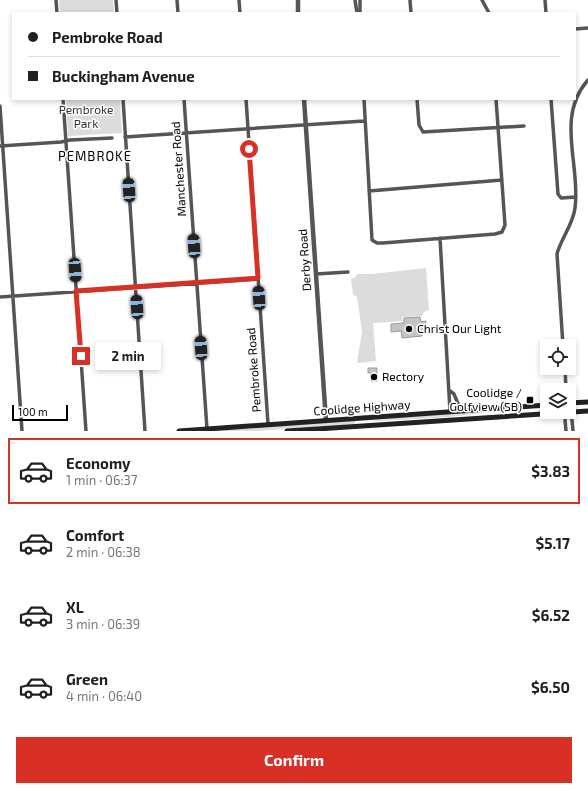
<!DOCTYPE html>
<html lang="en">
<head>
<meta charset="utf-8">
<style>
  body { margin:0; font-family:"Exo 2",sans-serif; background:#f2f2f2; color:#202124; height:100vh; display:flex; flex-direction:column; font-size:15px; white-space:nowrap }
  * { box-sizing:border-box; margin:0 }
  p { font-size:13px; color:#757577 }
  .icon { flex:none; width:22px; height:22px; fill:none; stroke:currentColor; stroke-width:2; stroke-linecap:round; stroke-linejoin:round }
  .map { position:relative; height:431px; overflow:hidden }
  .panel { display:flex; flex-direction:column; background:#fff; flex:1 }
  .panel>* { flex:none }
  .banner { position:absolute; left:12px; top:12px; width:564px; height:88px; border-radius:0px; box-shadow:0 2px 6px #0003; display:grid; align-content:center; height:88px; padding:0 16px; background:#fff }
  .fabs { position:absolute; left:540px; top:339px; display:grid; gap:8px }
  .fabs a { display:grid; place-items:center; width:36px; height:36px; border-radius:0px; background:#fff; box-shadow:0 2px 6px #0003; font-size:20px }
  .scale { position:absolute; left:12px; bottom:10px; width:56px; box-sizing:border-box; padding-left:4px; border:2px solid #000; border-top:0; font-size:11px; line-height:14px; white-space:nowrap; color:#000; -webkit-text-stroke:3px #fff; paint-order:stroke }
  .end { position:absolute; width:18px; height:18px; margin:-9px; border:5px solid #d93025; background:#fff; box-shadow:0 0 0 2px #fff }
  .from { border-radius:50% }
  .bubble { position:absolute; height:28px; border-radius:0px; background:#fff; box-shadow:0 2px 6px #0003; font-size:13px; font-weight:700; line-height:28px; text-align:center }
  .car { position:absolute; width:12px; height:24px; margin:-12px -6px; border-radius:5px; box-shadow:0 0 3px 1px #0007; background:linear-gradient(#222 24%,#8ab4d8 0 40%,#222 0 76%,#8ab4d8 0 86%,#222 0) }
  .banner b { display:flex; align-items:center; gap:14px; height:38px; font-size:15px }
  .banner b+b { border-top:1px solid #e0e0e0 }
  .banner i { width:10px; height:10px; background:#202124 }
  ul { padding:7px 0 0; list-style:none }
  li { display:flex; align-items:center; gap:12px; height:66px; margin:0 8px 6px; padding:0 8px; border:2px solid transparent; border-radius:0px }
  li div { flex:1 }
  li b { display:block; font-size:15px }
  li em { font-style:normal; font-weight:700 }
  li.active { border-color:#d93025 }
  li>.icon { width:36px; height:36px; stroke-width:1.5 }
  .action { display:flex; gap:8px; margin-top:auto; padding:8px 16px }
  .action a { flex:1; height:46px; border-radius:0px; background:#d93025; color:#fff; font-size:16px; font-weight:700; line-height:46px; text-align:center }
  .map>svg:first-child { display:block }
  .green { fill:#dcdcdc }
  .building { fill:#c4c4c4; stroke:#999 }
  .lines { fill:none; stroke-linecap:round; stroke-linejoin:round }
  .minor { stroke:#555; stroke-width:3.5 }
  .tertiary { stroke:#555; stroke-width:4.5 }
  .secondary { stroke:#222; stroke-width:5 }
  .route { stroke:#d93025; stroke-width:5 }
  .poi-dot { fill:#000; stroke:#fff; stroke-width:1.5 }
  .labels { text-anchor:middle; stroke-width:3; stroke-linejoin:round; paint-order:stroke }
  .park-label { font-size:12px; fill:#333; stroke:#fff }
  .street-label { font-size:12px; fill:#000; stroke:#fff }
  .poi-label { font-size:12px; fill:#000; stroke:#fff; text-anchor:start }
  .neighbourhood-label { font-size:13px; letter-spacing:1px; fill:#000; stroke:#fff }
</style>
</head>
<body>
<div class="map">
<svg width="588" height="431" viewBox="0 0 588 431">
  <rect width="100%" height="100%" fill="#fff"/>
  <path class="green" d="M 59,0 L 113,0 L 114,13 L 60,13 Z
    M 66,99 L 120,99 L 122,133 L 68,136 Z
    M 426,268 L 429,310 L 424,312 L 422,316 L 402,317 L 403,321 L 373,323 L 376,361 L 357,363 L 362,332 L 357,297 L 353,294 L 351,279 L 356,277 L 357,274 L 372,274 Z
    M 496,411 L 450,417 L 362,422 L 401,417 Z
    M 355,420 L 355,424 L 257,431 L 207,431 Z"/>
  <path class="building" d="M 420,317 L 421,322 L 426,321 L 426,326 L 427,331 L 421,331 L 422,336 L 402,338 L 401,331 L 391,332 L 391,324 L 404,323 L 404,318 Z
    M 368,368 L 377,368 L 377,381 L 371,381 L 371,373 L 368,373 Z"/>
  <g class="lines">
    <path class="minor" d="M 56,0 L 57,13
      M 116,0 L 117,13
      M 177,0 L 178,13
      M 239,0 L 240,13
      M 355,0 L 357,13
      M 410,0 L 411,13
      M 482,0 L 489,13
      M 545,0 L 546,13
      M 360,13 L 360,0
      M 575,29 L 588,28
      M 63,99 L 86,431
      M 123,99 L 145,431
      M 184,99 L 207,429
      M 246,99 L 268,424
      M 364,99 L 372,240 L 377,243 L 383,243 L 495,234 L 502,232 L 505,225 L 496,99
      M 417,99 L 419,125 L 423,132 L 524,126
      M 551,99 L 558,194 L 561,198 L 576,197
      M 0,106 L 22,431
      M 125,137 L 364,121
      M 0,146 L 61,142 L 70,140 L 112,138
      M 369,191 L 502,180
      M 440,238 L 450,411
      M 316,274 L 348,272
      M 0,297 L 258,279
      M 563,346 L 557,254 C 561,238 573,225 575,208 C 581,165 555,117 588,80
      M 565,368 L 566,390
      M 450,391 L 454,394 L 461,411
      M 568,412 L 572,420 L 573,431
      M 566,431 L 565,420 L 568,412"/>
    <path class="tertiary" d="M 298,0 L 298,13
      M 304,99 L 326,421"/>
    <path class="secondary" d="M 569,403 L 588,402
      M 179,431 L 547,405
      M 287,431 L 588,411"/>
  </g>
  <g class="lines">
    <path class="route" d="M 81,356 L 76,291 L 258,278 L 249,149"/>
  </g>
  <g class="poi-dot">
    <circle cx="409" cy="329" r="4"/>
    <circle cx="374" cy="377" r="4"/>
    <rect x="526" y="396" width="8" height="8" rx="2"/>
  </g>
  <g class="labels">
    <g class="park-label">
      <text x="86" y="114">Pembroke<tspan x="86" dy="14">Park</tspan></text>
    </g>
    <g class="street-label">
      <text transform="translate(179 169) rotate(-94)" y="4">Manchester Road</text>
      <text transform="translate(305 260) rotate(-94)" y="4">Derby Road</text>
      <text transform="translate(254 370) rotate(-94)" y="4">Pembroke Road</text>
      <text transform="translate(362 408) rotate(-4)" y="4">Coolidge Highway</text>
    </g>
    <g class="poi-label">
      <text x="417" y="333">Christ Our Light</text>
      <text x="382" y="381">Rectory</text>
      <text x="522" y="397" text-anchor="end">Coolidge /<tspan x="522" dy="14">Golfview (SB)</tspan></text>
    </g>
    <g class="neighbourhood-label">
      <text x="95" y="161">PEMBROKE</text>
    </g>
  </g>
</svg>
<div class="fabs">
<a><svg class="icon" aria-label="locate" viewBox="0 0 24 24"><circle cx="12" cy="12" r="6"/><path d="M12 2v4M12 18v4M2 12h4M18 12h4"/></svg></a>
<a><svg class="icon" aria-label="layers" viewBox="0 0 24 24"><path d="M12 4l9 5-9 5-9-5zM3 14l9 5 9-5"/></svg></a>
</div>
<div class="scale">100 m</div>
<i class="end from" style="left:249px;top:149px"></i>
<i class="end" style="left:81px;top:356px"></i>
<div class="bubble" style="left:95px;top:342px;width:66px">2 min</div>
<i class="car" style="left:129px;top:190px;rotate:356deg"></i>
<i class="car" style="left:194px;top:246px;rotate:356deg"></i>
<i class="car" style="left:75px;top:270px;rotate:176deg"></i>
<i class="car" style="left:259px;top:298px;rotate:356deg"></i>
<i class="car" style="left:137px;top:307px;rotate:356deg"></i>
<i class="car" style="left:201px;top:348px;rotate:356deg"></i>
<div class="banner">
<b><i class="from"></i>Pembroke Road</b>
<b><i></i>Buckingham Avenue</b>
</div>
</div>
<section class="panel">
<ul>
<li class="active"><svg class="icon" aria-label="car" viewBox="0 0 24 24"><path d="M5 17H2v-5l4-1 3-4h7l3 4 3 1v5h-3M9 17h6M6 11h13"/><circle cx="7" cy="17" r="2"/><circle cx="17" cy="17" r="2"/></svg><div><b>Economy</b><p>1 min · 06:37</p></div><em>$3.83</em></li>
<li><svg class="icon" aria-label="car" viewBox="0 0 24 24"><path d="M5 17H2v-5l4-1 3-4h7l3 4 3 1v5h-3M9 17h6M6 11h13"/><circle cx="7" cy="17" r="2"/><circle cx="17" cy="17" r="2"/></svg><div><b>Comfort</b><p>2 min · 06:38</p></div><em>$5.17</em></li>
<li><svg class="icon" aria-label="car" viewBox="0 0 24 24"><path d="M5 17H2v-5l4-1 3-4h7l3 4 3 1v5h-3M9 17h6M6 11h13"/><circle cx="7" cy="17" r="2"/><circle cx="17" cy="17" r="2"/></svg><div><b>XL</b><p>3 min · 06:39</p></div><em>$6.52</em></li>
<li><svg class="icon" aria-label="car" viewBox="0 0 24 24"><path d="M5 17H2v-5l4-1 3-4h7l3 4 3 1v5h-3M9 17h6M6 11h13"/><circle cx="7" cy="17" r="2"/><circle cx="17" cy="17" r="2"/></svg><div><b>Green</b><p>4 min · 06:40</p></div><em>$6.50</em></li>
</ul>
<div class="action"><a>Confirm</a></div>
</section>
</body>
</html>
